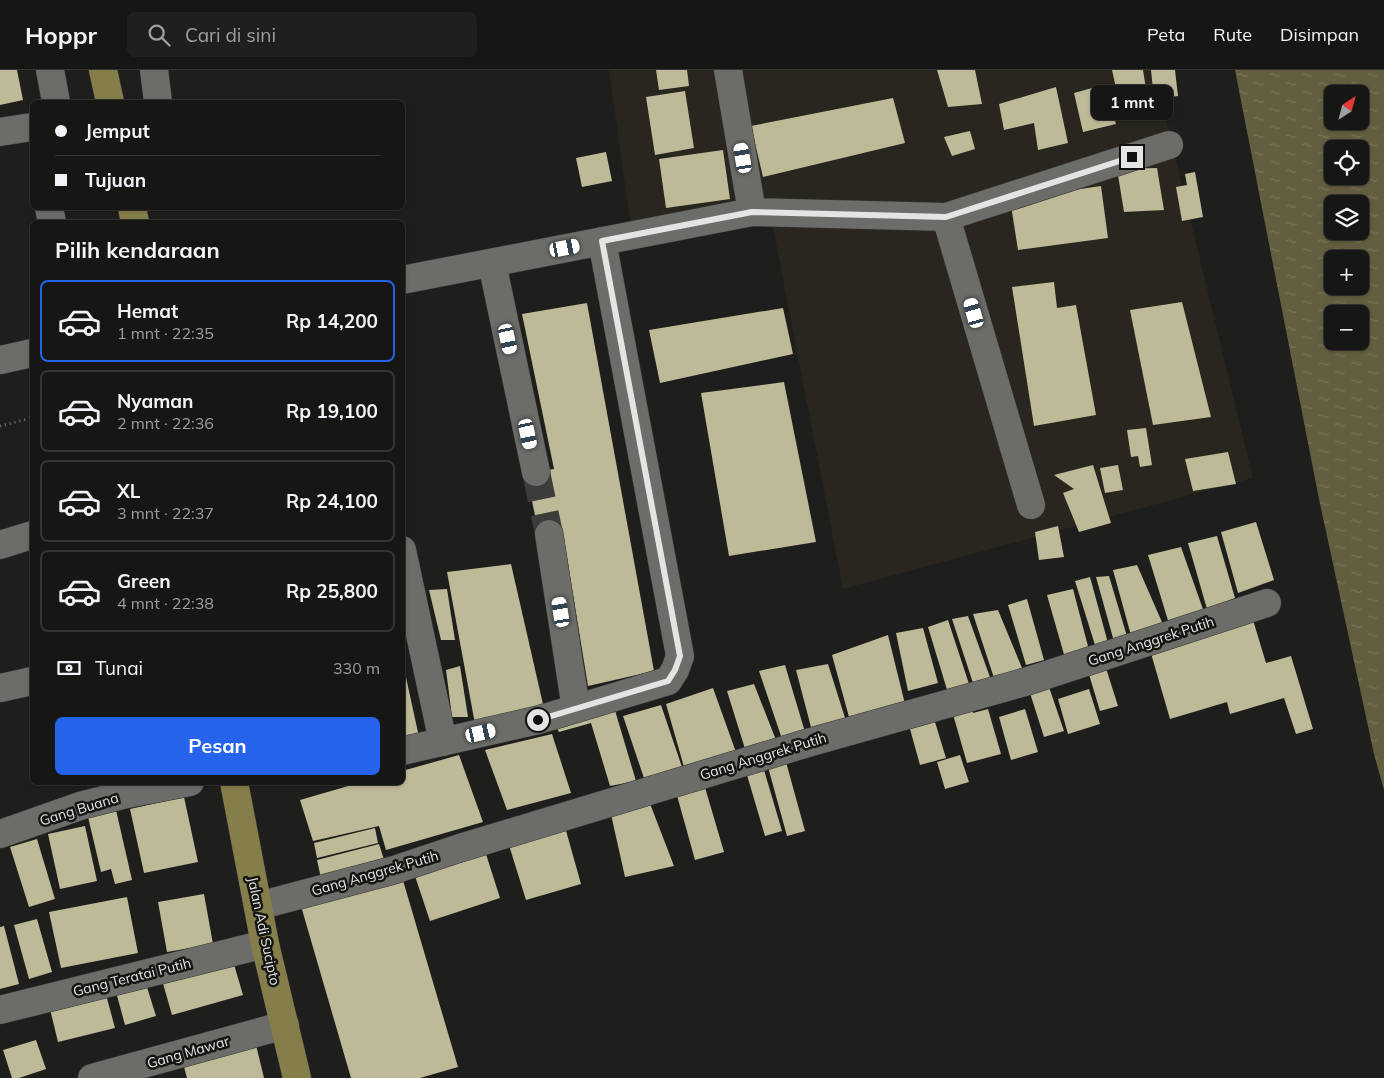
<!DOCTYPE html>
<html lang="id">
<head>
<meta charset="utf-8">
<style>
  body { margin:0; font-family:Mulish,sans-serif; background:#1f1f1e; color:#f1f3f6; height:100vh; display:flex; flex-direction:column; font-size:19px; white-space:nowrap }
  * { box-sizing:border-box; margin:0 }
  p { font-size:16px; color:#9e9fa0 }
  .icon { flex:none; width:28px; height:28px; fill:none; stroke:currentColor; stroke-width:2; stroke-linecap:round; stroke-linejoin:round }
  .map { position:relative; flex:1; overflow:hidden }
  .sheet { position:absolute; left:30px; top:150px; width:375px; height:565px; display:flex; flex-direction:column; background:#161615; border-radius:8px; box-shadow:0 1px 4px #0004,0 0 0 1px #353534 }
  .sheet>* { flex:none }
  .hud { position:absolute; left:30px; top:30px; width:375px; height:110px; border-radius:8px; box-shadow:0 1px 4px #0004,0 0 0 1px #353534; display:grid; align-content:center; height:110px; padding:0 25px; background:#161615 }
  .needle { width:32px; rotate:36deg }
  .controls { position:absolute; left:1324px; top:15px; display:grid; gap:10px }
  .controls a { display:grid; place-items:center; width:45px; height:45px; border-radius:8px; background:#161615; box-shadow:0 1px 4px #0004,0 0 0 1px #353534; font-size:25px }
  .end { position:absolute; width:22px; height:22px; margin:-11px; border:6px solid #e4e4e2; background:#111; box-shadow:0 0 0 2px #111 }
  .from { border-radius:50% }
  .bubble { position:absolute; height:35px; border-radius:8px; background:#161615; box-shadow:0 1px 4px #0004,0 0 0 1px #353534; font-size:16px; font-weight:700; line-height:35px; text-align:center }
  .car { position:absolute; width:15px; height:30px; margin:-15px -8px; border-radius:6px; box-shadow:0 0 4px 1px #0007; background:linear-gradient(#fff 24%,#345 0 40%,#fff 0 76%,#345 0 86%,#fff 0) }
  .hud b { display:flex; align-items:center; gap:18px; height:48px; font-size:19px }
  .hud b+b { border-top:1px solid #353534 }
  .hud i { width:12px; height:12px; background:#f1f3f6 }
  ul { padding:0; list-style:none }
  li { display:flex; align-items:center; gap:15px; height:82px; margin:0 10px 8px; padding:0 15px; border:2px solid #353534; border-radius:8px }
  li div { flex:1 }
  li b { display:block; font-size:19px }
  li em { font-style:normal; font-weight:700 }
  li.selected { border-color:#2563eb }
  li>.icon { width:45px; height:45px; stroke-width:1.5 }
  h2 { padding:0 25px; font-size:22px; line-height:60px }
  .pay { display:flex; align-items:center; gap:12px; height:55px; padding:0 25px; font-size:19px }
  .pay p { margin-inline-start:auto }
  .cta { display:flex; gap:10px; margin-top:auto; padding:10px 25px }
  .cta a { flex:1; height:58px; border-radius:8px; background:#2563eb; color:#fff; font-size:20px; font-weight:700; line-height:58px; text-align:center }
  header { display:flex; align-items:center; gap:30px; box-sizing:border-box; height:70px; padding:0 25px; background:#161615; border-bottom:1px solid #353534 }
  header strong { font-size:24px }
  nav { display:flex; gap:28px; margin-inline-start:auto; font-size:18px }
  .search { width:350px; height:45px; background:#1f1f1e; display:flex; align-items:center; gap:12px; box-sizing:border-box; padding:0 18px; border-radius:8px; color:#9e9fa0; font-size:19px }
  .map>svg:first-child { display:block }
  .built { fill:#28261e }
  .water { fill:url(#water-ripples); fill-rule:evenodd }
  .building { fill:#beb997 }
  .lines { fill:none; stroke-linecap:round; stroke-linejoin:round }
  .minor-tunnel { stroke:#3c3c3a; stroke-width:28; stroke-dasharray:28 14; stroke-linecap:butt }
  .minor-casing { stroke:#383836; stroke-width:29 }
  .major-casing { stroke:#383836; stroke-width:29 }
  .path { stroke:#71716f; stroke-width:3; stroke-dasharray:1 4; stroke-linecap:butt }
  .minor { stroke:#6c6c69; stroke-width:28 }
  .major { stroke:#867e4a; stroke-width:28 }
  .route { stroke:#e4e4e2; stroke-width:6 }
  .labels { text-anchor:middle; stroke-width:5; stroke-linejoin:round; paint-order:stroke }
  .street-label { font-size:14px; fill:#e4e4e2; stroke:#151512 }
</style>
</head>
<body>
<header>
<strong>Hoppr</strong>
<div class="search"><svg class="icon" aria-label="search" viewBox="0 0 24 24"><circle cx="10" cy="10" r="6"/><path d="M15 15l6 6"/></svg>Cari di sini</div>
<nav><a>Peta</a><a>Rute</a><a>Disimpan</a></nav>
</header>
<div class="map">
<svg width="1384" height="1008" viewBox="0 0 1384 1008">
  <defs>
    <pattern id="water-ripples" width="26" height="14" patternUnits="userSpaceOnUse" patternTransform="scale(1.25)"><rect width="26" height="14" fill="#635e3f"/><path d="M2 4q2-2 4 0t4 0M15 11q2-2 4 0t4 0" fill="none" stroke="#79755a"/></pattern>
  </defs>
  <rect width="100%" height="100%" fill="#1e1e1c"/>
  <path class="built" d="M 609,0 L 1154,0 L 1253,408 L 843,519 L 770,142 L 632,165 Z"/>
  <path class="water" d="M 1235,0 L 1384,0 L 1384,720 L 1374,684 L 1319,429 ZM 1332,24 L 1360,24 L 1360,51 L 1332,51 ZM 1332,79 L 1360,79 L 1360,106 L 1332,106 ZM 1332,134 L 1360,134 L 1360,161 L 1332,161 ZM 1332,189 L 1360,189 L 1360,216 L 1332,216 ZM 1332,244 L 1360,244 L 1360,271 L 1332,271 Z"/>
  <path class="building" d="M 0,0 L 17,0 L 23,30 L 0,35 Z
    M 656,0 L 687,0 L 689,16 L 659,20 Z
    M 937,0 L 975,0 L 982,34 L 948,37 Z
    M 1112,0 L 1143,0 L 1151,49 L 1123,49 Z
    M 1151,0 L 1175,0 L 1178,26 L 1154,29 Z
    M 1103,15 L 1116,54 L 1083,62 L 1074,23 Z
    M 1056,17 L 1068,73 L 1038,80 L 1034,53 L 1004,60 L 999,34 Z
    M 685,21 L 694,78 L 655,85 L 646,27 Z
    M 893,28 L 905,73 L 763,107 L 751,56 Z
    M 970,61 L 975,79 L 952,86 L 944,67 Z
    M 723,80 L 730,129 L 666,138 L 659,89 Z
    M 606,82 L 612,111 L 582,117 L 576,88 Z
    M 1157,98 L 1164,140 L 1124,142 L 1117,99 Z
    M 1195,102 L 1203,147 L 1182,151 L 1176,117 L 1187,115 L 1185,104 Z
    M 1101,116 L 1108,168 L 1018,180 L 1010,129 Z
    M 1054,212 L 1057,238 L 1076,235 L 1096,345 L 1034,356 L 1012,217 Z
    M 1182,232 L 1211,347 L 1153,355 L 1130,240 Z
    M 587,233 L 654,601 L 588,616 L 563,463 L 539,464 L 526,403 L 554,399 L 522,244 Z
    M 783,238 L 793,284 L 660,313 L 649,260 Z
    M 784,312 L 816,472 L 729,486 L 701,323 Z
    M 1146,358 L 1152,395 L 1140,397 L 1138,386 L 1131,387 L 1127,360 Z
    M 1228,382 L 1236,414 L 1193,421 L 1185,389 Z
    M 1093,395 L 1111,453 L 1079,462 L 1063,423 L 1074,419 L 1054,405 Z
    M 1118,395 L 1123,420 L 1105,423 L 1100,398 Z
    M 1256,452 L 1274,510 L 1238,523 L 1221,462 Z
    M 1058,456 L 1064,487 L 1039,490 L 1035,462 Z
    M 1217,466 L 1235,528 L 1207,539 L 1188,473 Z
    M 1181,477 L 1205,545 L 1170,557 L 1148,485 Z
    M 511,494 L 545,643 L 475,654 L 447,502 Z
    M 1137,495 L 1165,559 L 1132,569 L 1113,500 Z
    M 1109,506 L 1129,573 L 1115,575 L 1096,507 Z
    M 1090,507 L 1108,573 L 1095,575 L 1075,511 Z
    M 447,519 L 455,570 L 441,570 L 429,520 Z
    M 1073,519 L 1089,580 L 1065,588 L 1047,525 Z
    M 1027,529 L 1044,590 L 1026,595 L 1008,535 Z
    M 998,540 L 1022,598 L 994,608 L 973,544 Z
    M 968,546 L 991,610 L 973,613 L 952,549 Z
    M 948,550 L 970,617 L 948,623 L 928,557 Z
    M 1253,550 L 1266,593 L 1291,586 L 1313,659 L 1296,664 L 1284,628 L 1230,644 L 1227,632 L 1170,649 L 1150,580 Z
    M 923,558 L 938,613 L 908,621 L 896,563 Z
    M 888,565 L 905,634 L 849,647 L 832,585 Z
    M 402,589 L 419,667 L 402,670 Z
    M 828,594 L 846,651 L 812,661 L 796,600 Z
    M 785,595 L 805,662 L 782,669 L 759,601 Z
    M 1105,595 L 1118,636 L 1100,641 L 1088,601 Z
    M 460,596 L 468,647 L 452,647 L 446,600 Z
    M 754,614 L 776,670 L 746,682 L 727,621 Z
    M 1049,617 L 1064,661 L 1044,667 L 1030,623 Z
    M 713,618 L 737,685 L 684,697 L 666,634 Z
    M 1089,619 L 1100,654 L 1068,664 L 1058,629 Z
    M 661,635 L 684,703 L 645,711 L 623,646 Z
    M 971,635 L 973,643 L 988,639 L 1001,684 L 967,693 L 952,641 Z
    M 614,637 L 636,711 L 610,716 L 591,653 L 559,662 L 555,654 Z
    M 1025,639 L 1038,682 L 1011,690 L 999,647 Z
    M 935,652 L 946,688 L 920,695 L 910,659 Z
    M 552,664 L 571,723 L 507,740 L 485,680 Z
    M 459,685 L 483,752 L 386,780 L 379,756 L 313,771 L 300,730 L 362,712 L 402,712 L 402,701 Z
    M 960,685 L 969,712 L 945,719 L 937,692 Z
    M 786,692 L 805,761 L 787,766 L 768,697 Z
    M 764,700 L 782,761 L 765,766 L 747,705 Z
    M 704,714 L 724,782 L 695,790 L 676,722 Z
    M 184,727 L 198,792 L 144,803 L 130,739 Z
    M 649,731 L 674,796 L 625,807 L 610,740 Z
    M 116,740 L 132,810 L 115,814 L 111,799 L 101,802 L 88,747 Z
    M 85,756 L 97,811 L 60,819 L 48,764 Z
    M 565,757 L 581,814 L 526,830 L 508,772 Z
    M 375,758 L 378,773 L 317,788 L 314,773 Z
    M 37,769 L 55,829 L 29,837 L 10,777 Z
    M 379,774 L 386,796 L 322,813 L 317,790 Z
    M 485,781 L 500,828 L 430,851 L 414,803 Z
    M 402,807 L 458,997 L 420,1008 L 351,1008 L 301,836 Z
    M 204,824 L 213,874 L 167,882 L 158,832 Z
    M 127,827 L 138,883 L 61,898 L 49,842 Z
    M 37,849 L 52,902 L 29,909 L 14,855 Z
    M 4,856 L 19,914 L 0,919 L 0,857 Z
    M 233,891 L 243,925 L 172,945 L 162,910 Z
    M 146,914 L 156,946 L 125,955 L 116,922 Z
    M 105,921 L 115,958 L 58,972 L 49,935 Z
    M 36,970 L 46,999 L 19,1008 L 12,1008 L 3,980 Z
    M 256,975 L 264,1008 L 187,1008 L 183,993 Z"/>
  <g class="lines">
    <path class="minor-tunnel" d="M 536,402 L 549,464"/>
    <defs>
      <path id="minor" d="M 50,0 L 56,32
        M 154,0 L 158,32
        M 728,0 L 752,142
        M 0,62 L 32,57
        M 49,138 L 52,152
        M 946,147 L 1031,435
        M 492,193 L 536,402
        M 402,210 L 752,142 L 946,147 L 1169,75
        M 0,290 L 32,283
        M 549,464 L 576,639
        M 0,475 L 32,465
        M 402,480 L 443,672
        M 0,618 L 32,611
        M 402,681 L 538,650 L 668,611 L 675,600 L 680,586 L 602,171
        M 0,764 L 83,735 L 127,724 L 190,712
        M 258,836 L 394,800 L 460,778 L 811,672 L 1025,612 L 1267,533
        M 0,940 L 265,874
        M 92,1008 L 285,955"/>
      <path id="major" d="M 103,0 L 110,32
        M 132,138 L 135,152
        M 234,712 L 265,874 L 297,1008"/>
    </defs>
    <use href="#minor" class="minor-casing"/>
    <use href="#major" class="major-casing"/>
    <path class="path" d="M 0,356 L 32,348"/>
    <use href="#minor" class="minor"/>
    <use href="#major" class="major"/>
  </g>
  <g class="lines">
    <path class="route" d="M 538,650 L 668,611 L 675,600 L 680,586 L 602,171 L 752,142 L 946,147 L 1132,87"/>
  </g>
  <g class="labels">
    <g class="street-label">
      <text transform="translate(1151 571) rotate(-18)" y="5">Gang Anggrek Putih</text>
      <text transform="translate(763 686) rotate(-17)" y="5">Gang Anggrek Putih</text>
      <text transform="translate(79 739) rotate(-17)" y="5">Gang Buana</text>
      <text transform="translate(375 803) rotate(-16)" y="5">Gang Anggrek Putih</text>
      <text transform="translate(264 861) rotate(78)" y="5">Jalan Adi Sucipto</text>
      <text transform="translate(132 907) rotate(-14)" y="5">Gang Teratai Putih</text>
      <text transform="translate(188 982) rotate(-16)" y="5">Gang Mawar</text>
    </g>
  </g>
</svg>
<div class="controls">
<a><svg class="needle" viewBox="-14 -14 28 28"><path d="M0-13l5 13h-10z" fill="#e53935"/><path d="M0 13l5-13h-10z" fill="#9e9fa0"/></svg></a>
<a><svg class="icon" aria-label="locate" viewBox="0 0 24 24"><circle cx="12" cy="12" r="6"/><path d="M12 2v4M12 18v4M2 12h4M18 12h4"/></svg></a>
<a><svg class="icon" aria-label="layers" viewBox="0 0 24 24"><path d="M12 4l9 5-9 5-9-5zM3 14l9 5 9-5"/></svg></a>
<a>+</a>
<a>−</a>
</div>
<i class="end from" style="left:538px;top:650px"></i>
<i class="end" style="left:1132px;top:87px"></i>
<div class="bubble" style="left:1091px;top:15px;width:82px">1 mnt</div>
<i class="car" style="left:743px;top:88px;rotate:350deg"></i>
<i class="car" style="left:565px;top:178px;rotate:79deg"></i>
<i class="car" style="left:974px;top:243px;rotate:344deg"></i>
<i class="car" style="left:508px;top:269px;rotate:168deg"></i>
<i class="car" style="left:528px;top:364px;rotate:168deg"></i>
<i class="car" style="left:561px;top:542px;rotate:351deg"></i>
<i class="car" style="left:481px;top:663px;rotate:77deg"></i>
<div class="hud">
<b><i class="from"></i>Jemput</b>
<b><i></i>Tujuan</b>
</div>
<section class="sheet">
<h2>Pilih kendaraan</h2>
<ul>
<li class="selected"><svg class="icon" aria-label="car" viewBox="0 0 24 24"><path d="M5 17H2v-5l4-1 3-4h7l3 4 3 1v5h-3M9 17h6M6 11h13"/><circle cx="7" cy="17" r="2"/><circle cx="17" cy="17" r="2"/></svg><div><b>Hemat</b><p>1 mnt · 22:35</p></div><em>Rp 14,200</em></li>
<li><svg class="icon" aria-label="car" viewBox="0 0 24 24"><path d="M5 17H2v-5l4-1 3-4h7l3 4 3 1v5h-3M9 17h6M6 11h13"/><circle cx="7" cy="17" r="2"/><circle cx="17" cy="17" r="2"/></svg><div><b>Nyaman</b><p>2 mnt · 22:36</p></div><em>Rp 19,100</em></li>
<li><svg class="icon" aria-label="car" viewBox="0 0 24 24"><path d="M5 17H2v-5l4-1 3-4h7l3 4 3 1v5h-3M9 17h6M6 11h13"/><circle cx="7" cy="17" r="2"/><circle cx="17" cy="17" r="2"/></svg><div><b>XL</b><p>3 mnt · 22:37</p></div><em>Rp 24,100</em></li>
<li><svg class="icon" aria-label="car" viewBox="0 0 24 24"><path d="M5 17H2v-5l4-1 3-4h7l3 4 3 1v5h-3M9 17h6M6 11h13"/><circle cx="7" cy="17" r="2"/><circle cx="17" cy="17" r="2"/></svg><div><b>Green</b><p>4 mnt · 22:38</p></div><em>Rp 25,800</em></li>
</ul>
<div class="pay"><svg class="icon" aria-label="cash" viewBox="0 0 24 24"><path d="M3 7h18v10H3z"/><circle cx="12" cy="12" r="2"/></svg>Tunai<p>330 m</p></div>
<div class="cta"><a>Pesan</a></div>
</section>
</div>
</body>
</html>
